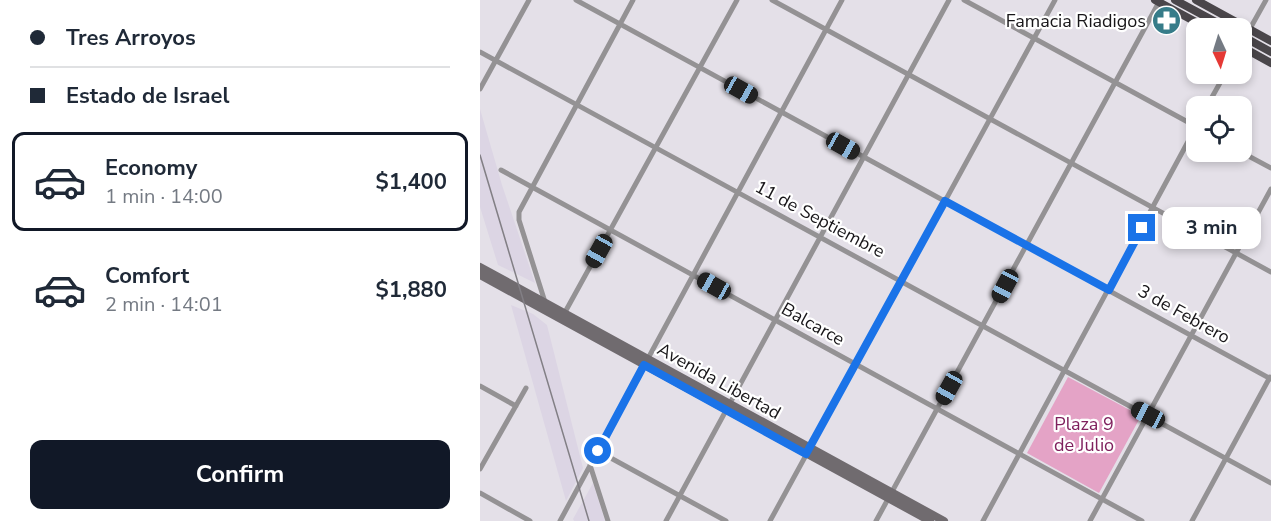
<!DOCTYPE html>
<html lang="en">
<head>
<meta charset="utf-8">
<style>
  body { margin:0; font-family:"Nunito Sans",sans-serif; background:#f6f6f7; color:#1f2937; height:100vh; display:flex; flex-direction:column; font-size:22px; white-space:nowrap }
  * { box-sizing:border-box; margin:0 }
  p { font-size:20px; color:#747a83 }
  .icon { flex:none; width:33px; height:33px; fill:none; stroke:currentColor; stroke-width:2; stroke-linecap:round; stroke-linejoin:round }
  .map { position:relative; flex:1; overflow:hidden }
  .panel { display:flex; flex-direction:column; background:#fff; width:480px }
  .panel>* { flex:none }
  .top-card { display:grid; align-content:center; height:132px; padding:0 30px; background:#fff }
  .needle { width:39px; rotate:176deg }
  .controls { position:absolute; left:706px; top:18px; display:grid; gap:12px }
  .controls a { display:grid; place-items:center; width:66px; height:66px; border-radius:12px; background:#fff; box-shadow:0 3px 9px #0003; font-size:30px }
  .end { position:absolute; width:27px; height:27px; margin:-14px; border:8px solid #1a73e8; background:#fff; box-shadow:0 0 0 3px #fff }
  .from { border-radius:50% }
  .bubble { position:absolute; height:42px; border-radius:12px; background:#fff; box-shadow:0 3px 9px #0003; font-size:20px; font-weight:700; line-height:42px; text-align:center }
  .car { position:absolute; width:18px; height:36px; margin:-18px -9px; border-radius:8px; box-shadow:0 0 4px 2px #0007; background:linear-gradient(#222 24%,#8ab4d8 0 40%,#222 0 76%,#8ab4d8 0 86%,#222 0) }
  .top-card b { display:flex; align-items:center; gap:21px; height:57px; font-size:22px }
  .top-card b+b { border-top:2px solid #e0e1e3 }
  .top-card i { width:15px; height:15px; background:#1f2937 }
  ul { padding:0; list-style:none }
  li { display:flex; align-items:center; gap:18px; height:99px; margin:0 12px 9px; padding:0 18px; border:3px solid transparent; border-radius:12px }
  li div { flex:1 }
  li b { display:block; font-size:22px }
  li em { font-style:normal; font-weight:700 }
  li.on { border-color:#111827 }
  li>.icon { width:54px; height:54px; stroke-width:1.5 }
  .primary-button { display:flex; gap:12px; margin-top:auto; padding:12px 30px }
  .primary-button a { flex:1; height:69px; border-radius:12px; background:#111827; color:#fff; font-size:24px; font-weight:700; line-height:69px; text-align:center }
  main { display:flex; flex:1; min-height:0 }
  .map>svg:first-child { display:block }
  .built { fill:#dcd5e4 }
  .green { fill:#e4a3c6 }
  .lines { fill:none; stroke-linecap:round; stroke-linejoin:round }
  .minor { stroke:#949294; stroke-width:5 }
  .secondary { stroke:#706b6f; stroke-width:8 }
  .trunk { stroke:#4a464a; stroke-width:8 }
  .rail { stroke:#827f85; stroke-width:1.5 }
  .route { stroke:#1a73e8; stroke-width:8 }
  .labels { text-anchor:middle; stroke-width:4.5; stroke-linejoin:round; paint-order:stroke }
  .poi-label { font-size:18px; fill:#171518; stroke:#fff; text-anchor:end }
  .street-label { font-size:18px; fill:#171518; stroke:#fff }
  .park-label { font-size:18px; fill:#7f205d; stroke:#fff }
</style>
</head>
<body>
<main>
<section class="panel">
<div class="top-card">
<b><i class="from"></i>Tres Arroyos</b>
<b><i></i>Estado de Israel</b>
</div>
<ul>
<li class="on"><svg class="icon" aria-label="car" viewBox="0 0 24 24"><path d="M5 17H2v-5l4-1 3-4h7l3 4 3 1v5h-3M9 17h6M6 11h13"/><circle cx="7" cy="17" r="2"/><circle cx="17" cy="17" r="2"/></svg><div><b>Economy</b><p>1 min · 14:00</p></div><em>$1,400</em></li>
<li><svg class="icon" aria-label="car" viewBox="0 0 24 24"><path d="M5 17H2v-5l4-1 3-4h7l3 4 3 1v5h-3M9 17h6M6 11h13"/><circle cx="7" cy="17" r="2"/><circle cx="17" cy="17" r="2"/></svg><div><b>Comfort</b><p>2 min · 14:01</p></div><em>$1,880</em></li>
</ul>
<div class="primary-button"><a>Confirm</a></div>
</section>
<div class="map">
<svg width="791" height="521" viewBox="0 0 791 521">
  <rect width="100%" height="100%" fill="#e4e0e8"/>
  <path class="built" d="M 0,109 L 22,185 L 55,283 L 18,265 L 0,207 Z
    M 31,305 L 53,314 L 67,325 L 103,468 L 86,501 Z
    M 113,483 L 125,521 L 94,521 L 93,519 Z"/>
  <path class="green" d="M 588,377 L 661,416 L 619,493 L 547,453 Z"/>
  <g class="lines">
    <path class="minor" d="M 96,0 L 791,379
      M 292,0 L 791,272
      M 484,0 L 717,127
      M 762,43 L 786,0
      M 0,52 L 791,483
      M 0,89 L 49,0
      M 727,106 L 745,74
      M 761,152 L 791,168
      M 21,170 L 662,521
      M 65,302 L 39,220 L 39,212 L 153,0
      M 84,314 L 257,0
      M 0,386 L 36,406
      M 118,451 L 246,521
      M 110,465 L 128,521
      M 0,469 L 46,388
      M 0,493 L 50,521
      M 80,521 L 362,0
      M 186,521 L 469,0
      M 290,521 L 575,0
      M 396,521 L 679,2
      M 503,521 L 717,125
      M 610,521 L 791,189
      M 712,521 L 790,377"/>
    <path class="secondary" d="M 0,267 L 464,521
      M 0,275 L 450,521"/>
    <path class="trunk" d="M 675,0 L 727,28
      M 695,0 L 747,28
      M 716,0 L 791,41
      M 762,36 L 791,52
      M 762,47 L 791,63"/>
    <path class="rail" d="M 0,155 L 109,521"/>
  </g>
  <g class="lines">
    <path class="route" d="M 118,451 L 164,365 L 326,454 L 465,201 L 629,290 L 662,228"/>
  </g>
  <defs>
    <symbol id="pharmacy-disc" viewBox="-11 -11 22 22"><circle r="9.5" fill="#367c89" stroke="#fff"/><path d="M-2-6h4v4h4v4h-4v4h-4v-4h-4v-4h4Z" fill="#fff"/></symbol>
  </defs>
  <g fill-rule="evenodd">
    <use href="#pharmacy-disc" x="670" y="4" width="33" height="33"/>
  </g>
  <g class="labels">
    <g class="poi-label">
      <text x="666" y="27">Famacia Riadigos</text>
    </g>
    <g class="street-label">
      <text transform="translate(340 219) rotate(28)" y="6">11 de Septiembre</text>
      <text transform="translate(704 314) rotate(29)" y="6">3 de Febrero</text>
      <text transform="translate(333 324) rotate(29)" y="6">Balcarce</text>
      <text transform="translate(239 381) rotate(29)" y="6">Avenida Libertad</text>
    </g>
    <g class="park-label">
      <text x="604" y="430">Plaza 9<tspan x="604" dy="21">de Julio</tspan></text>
    </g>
  </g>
</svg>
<div class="controls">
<a><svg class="needle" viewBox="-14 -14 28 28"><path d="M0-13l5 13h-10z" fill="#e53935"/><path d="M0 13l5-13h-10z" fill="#747a83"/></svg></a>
<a><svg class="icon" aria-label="locate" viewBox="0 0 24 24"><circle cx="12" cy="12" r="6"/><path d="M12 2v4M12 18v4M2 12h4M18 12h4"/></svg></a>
</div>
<i class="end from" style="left:118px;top:451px"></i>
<i class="end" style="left:662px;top:228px"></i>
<div class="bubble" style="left:682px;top:207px;width:99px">3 min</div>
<i class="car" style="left:261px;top:90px;rotate:119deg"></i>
<i class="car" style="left:363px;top:146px;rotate:119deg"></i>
<i class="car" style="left:119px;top:251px;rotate:209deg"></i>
<i class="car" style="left:234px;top:286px;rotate:299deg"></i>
<i class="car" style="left:525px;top:286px;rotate:208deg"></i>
<i class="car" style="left:469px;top:388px;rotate:209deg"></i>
<i class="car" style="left:668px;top:415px;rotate:298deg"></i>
</div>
</main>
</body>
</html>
